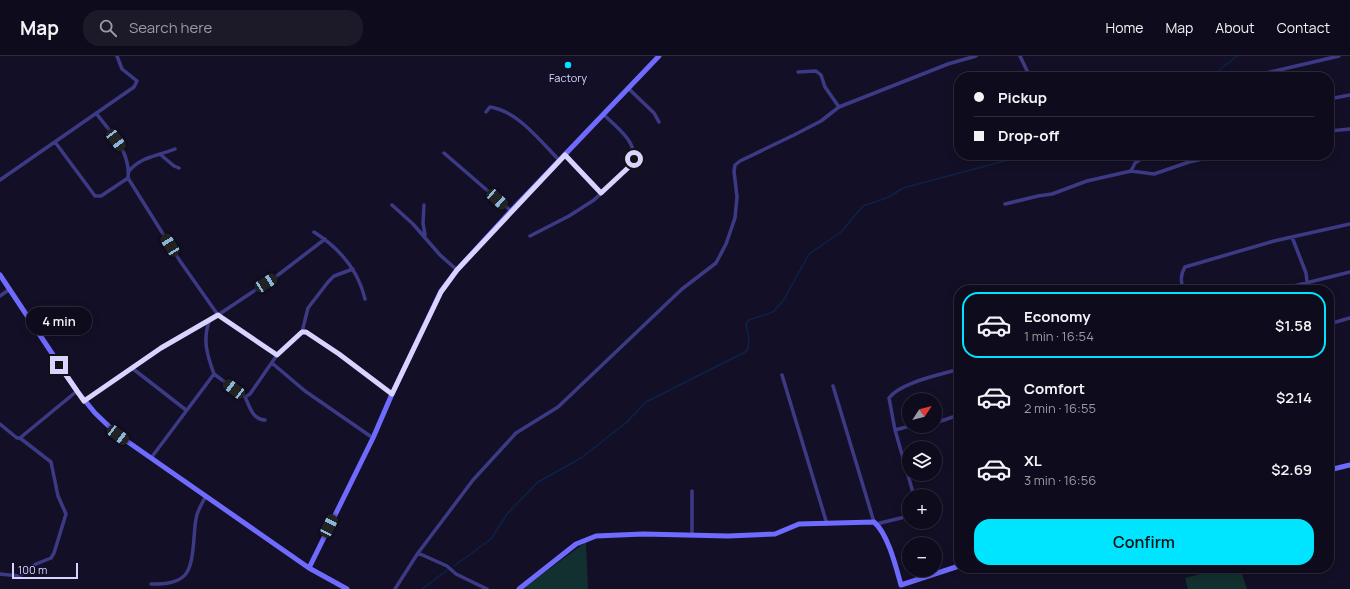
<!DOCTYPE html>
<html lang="en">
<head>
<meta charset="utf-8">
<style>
  body { margin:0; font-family:Manrope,sans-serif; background:#1c1929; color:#f1f3f6; height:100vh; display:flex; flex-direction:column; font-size:15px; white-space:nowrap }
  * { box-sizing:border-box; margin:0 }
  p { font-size:13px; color:#9b9ba3 }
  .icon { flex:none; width:22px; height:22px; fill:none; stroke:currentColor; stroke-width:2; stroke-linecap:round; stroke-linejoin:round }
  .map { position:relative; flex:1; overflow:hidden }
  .sheet { position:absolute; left:954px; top:229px; width:380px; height:288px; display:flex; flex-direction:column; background:#0e0b1c; border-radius:16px; box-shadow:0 2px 10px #0003,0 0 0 1px #2e2b3b }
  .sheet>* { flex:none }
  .guide { position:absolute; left:954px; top:16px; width:380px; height:88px; border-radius:16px; box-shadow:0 2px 10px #0003,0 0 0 1px #2e2b3b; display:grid; align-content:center; height:88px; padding:0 20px; background:#0e0b1c }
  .needle { width:26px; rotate:54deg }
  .tools { position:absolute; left:902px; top:337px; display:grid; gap:8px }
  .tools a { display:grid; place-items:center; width:40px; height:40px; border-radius:50%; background:#0e0b1c; box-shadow:0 2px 10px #0003,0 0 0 1px #2e2b3b; font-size:20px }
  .scale { position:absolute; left:12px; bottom:10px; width:66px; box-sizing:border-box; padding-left:4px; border:2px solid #d9d4ff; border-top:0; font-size:11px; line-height:14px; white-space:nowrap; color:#d9d4ff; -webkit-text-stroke:3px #130f26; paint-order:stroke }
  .end { position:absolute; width:18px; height:18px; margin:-9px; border:5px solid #d9d4ff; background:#111; box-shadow:0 0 0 2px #111 }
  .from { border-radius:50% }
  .bubble { position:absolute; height:28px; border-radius:14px; background:#0e0b1c; box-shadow:0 2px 10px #0003,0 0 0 1px #2e2b3b; font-size:13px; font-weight:600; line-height:28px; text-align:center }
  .car { position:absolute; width:12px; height:24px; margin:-12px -6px; border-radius:5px; box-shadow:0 0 3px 1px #0007; background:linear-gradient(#222 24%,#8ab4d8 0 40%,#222 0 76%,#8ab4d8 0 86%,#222 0) }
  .guide b { display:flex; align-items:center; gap:14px; height:38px; font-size:15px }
  .guide b+b { border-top:1px solid #2e2b3b }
  .guide i { width:10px; height:10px; background:#f1f3f6 }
  ul { padding:7px 0 0; list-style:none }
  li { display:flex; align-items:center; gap:12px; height:66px; margin:0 8px 6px; padding:0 12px; border:2px solid transparent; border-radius:16px }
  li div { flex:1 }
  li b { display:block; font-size:15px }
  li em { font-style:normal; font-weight:600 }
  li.current { border-color:#00e5ff }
  li>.icon { width:36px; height:36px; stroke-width:1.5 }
  .cta { display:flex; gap:8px; margin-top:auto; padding:8px 20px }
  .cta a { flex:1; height:46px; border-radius:16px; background:#00e5ff; color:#111; font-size:16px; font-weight:600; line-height:46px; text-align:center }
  header { display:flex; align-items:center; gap:24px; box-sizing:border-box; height:56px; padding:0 20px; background:#0e0b1c; border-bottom:1px solid #2e2b3b }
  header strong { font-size:19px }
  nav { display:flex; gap:22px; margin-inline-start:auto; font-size:14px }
  .search { width:280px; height:36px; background:#1c1929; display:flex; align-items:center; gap:10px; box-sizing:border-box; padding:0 14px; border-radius:16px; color:#9b9ba3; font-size:15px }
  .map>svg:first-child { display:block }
  .green { fill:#12302f }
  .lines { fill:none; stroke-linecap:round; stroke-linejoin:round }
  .stream { stroke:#0c2248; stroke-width:1.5 }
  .street { stroke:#3d3a85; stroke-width:3.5 }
  .secondary { stroke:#6f6bff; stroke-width:5 }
  .route { stroke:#d9d4ff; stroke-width:5 }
  .poi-dot { fill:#00e5ff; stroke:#130f26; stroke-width:1.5 }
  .labels { text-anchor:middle; stroke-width:3; stroke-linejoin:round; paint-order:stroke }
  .poi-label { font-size:11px; fill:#d9d4ff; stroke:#130f26 }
</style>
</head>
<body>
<header>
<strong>Map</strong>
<div class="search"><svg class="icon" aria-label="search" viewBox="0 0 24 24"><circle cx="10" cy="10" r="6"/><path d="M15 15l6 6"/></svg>Search here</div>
<nav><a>Home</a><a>Map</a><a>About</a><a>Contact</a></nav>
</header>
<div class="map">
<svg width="1350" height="533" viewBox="0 0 1350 533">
  <rect width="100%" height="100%" fill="#130f26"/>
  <path class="green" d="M 586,486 L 588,533 L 522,533 Z
    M 1222,512 L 1240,512 L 1247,533 L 1188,533 L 1185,522 Z"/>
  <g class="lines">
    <path class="stream" d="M 1211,21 L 1237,0
      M 454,510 L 491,483 L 507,458 L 538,426 L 581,402 L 627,366 L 646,346 L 747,295 L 749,284 L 746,268 L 749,264 L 773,256 L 783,245 L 809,198 L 841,176 L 863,150 L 889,141 L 903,132 L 1027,99
      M 422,533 L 447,514"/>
    <path class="street" d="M 1020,0 L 1030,21
      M 798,16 L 816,15 L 821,19 L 825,31 L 839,51
      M 1249,21 L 1339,0
      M 629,33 L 654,57 L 659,66
      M 1329,43 L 1350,39
      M 486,56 L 490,51 C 518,55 541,86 560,105
      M 96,57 C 111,77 131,96 128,122
      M 1329,75 L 1350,73
      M 55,86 L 95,140 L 101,140 L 128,122 L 180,205 L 218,259 L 277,299
      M 444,97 L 511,155
      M 161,99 L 174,110 L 179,112
      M 565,99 L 601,137
      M 129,115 C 142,100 158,100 175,93
      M 1131,115 L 1135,107 L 1147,99
      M 0,124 L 134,31 L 137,25 L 122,13 L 117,0
      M 1005,148 L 1038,140 L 1052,138 L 1087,125 L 1131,115 L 1154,118 L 1189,106 L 1220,99
      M 392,149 L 413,168 L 440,199 L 457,214
      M 424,149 L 423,167 L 425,179
      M 314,176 C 339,192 358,213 365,243
      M 530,180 L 569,160 L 594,144 L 631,109 C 642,90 617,71 604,59
      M 1292,181 L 1306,217 L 1308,234
      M 1183,234 C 1181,225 1180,219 1185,211 L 1274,185 L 1350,168
      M 1278,234 L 1350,216
      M 0,240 L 10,233
      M 210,263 C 202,283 207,299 214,318
      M 1329,268 L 1350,262
      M 302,276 L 308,252 L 328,226 L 334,220 L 353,213
      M 272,307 L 305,335 L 373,382
      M 132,312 L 186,354
      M 782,319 L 827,468
      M 833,330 L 874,466
      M 245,341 C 250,351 252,363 265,364
      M 84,345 L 161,292 L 218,259 L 278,219 L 325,183
      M 935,367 L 959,359
      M 0,368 L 17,382 L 20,382
      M 895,374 L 910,370
      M 151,402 L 214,318 L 245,341 L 250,338 L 277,299 L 302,276 L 306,276 L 339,298 L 392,338
      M 692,435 L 692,479
      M 914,440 L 895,374 L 889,342 C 901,326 940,319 959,313
      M 876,468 L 909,460
      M 418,497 L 447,510 L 456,518 L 487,533
      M 0,518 L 19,520 L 36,508 L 51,502 L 54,497 L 66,458 L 58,440 L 51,406 L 20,382 L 77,335
      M 151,528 C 162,528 175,528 184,520 C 195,510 193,478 196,463 C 197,455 202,447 206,440
      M 395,533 L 418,497 L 473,424 L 516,377 L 558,351 L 682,233 L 716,207 L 726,188 L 735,162 L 737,141 L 734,115 L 735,109 L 740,105 L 794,79 L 821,65 L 839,51 L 948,8 L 976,0"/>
    <path class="secondary" d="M 0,219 L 77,335 L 95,357 L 118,379 L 309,512 L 347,533
      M 1329,414 L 1350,409
      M 309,512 L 373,382 L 392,338 L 441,235 L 457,214 L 511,155 L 659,0
      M 519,533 L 576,488 L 596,480 L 643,478 L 728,480 L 775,478 L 799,468 L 874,466 C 888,478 896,511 901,529 L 959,510"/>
  </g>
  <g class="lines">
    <path class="route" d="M 59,309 L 84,345 L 161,292 L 218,259 L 277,299 L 302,276 L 306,276 L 339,298 L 392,338 L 441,236 L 457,214 L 565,99 L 601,137 L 631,109 L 634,103"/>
  </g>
  <circle class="poi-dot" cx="568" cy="9" r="4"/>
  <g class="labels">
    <g class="poi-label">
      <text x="568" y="26">Factory</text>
    </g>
  </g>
</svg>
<div class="tools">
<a><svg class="needle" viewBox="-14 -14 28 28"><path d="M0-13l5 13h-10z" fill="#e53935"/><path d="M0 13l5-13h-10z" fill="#9b9ba3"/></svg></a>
<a><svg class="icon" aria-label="layers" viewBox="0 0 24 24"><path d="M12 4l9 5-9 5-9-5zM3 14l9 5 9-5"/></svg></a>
<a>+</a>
<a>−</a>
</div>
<div class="scale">100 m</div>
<i class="end from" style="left:634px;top:103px"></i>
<i class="end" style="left:59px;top:309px"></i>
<div class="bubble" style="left:26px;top:251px;width:66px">4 min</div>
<i class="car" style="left:116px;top:84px;rotate:143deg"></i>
<i class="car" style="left:497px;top:143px;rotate:132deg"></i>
<i class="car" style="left:170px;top:189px;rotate:328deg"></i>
<i class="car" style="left:266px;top:227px;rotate:57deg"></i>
<i class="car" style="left:234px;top:333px;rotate:307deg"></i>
<i class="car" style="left:118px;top:379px;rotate:127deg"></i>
<i class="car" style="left:329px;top:470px;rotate:26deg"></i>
<div class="guide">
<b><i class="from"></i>Pickup</b>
<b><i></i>Drop-off</b>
</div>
<section class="sheet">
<ul>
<li class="current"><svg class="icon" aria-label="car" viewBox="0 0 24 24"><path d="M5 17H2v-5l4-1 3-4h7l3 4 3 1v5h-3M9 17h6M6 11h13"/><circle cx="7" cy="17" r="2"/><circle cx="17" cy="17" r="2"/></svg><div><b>Economy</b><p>1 min · 16:54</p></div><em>$1.58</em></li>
<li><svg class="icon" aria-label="car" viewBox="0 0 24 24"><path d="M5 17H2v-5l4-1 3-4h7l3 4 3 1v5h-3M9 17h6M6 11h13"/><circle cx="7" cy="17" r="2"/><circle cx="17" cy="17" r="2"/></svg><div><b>Comfort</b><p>2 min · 16:55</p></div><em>$2.14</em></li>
<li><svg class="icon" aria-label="car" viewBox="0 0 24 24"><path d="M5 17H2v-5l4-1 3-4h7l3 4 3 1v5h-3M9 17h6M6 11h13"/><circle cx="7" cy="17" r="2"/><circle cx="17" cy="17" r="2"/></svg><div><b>XL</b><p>3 min · 16:56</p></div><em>$2.69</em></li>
</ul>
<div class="cta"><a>Confirm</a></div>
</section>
</div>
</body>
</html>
